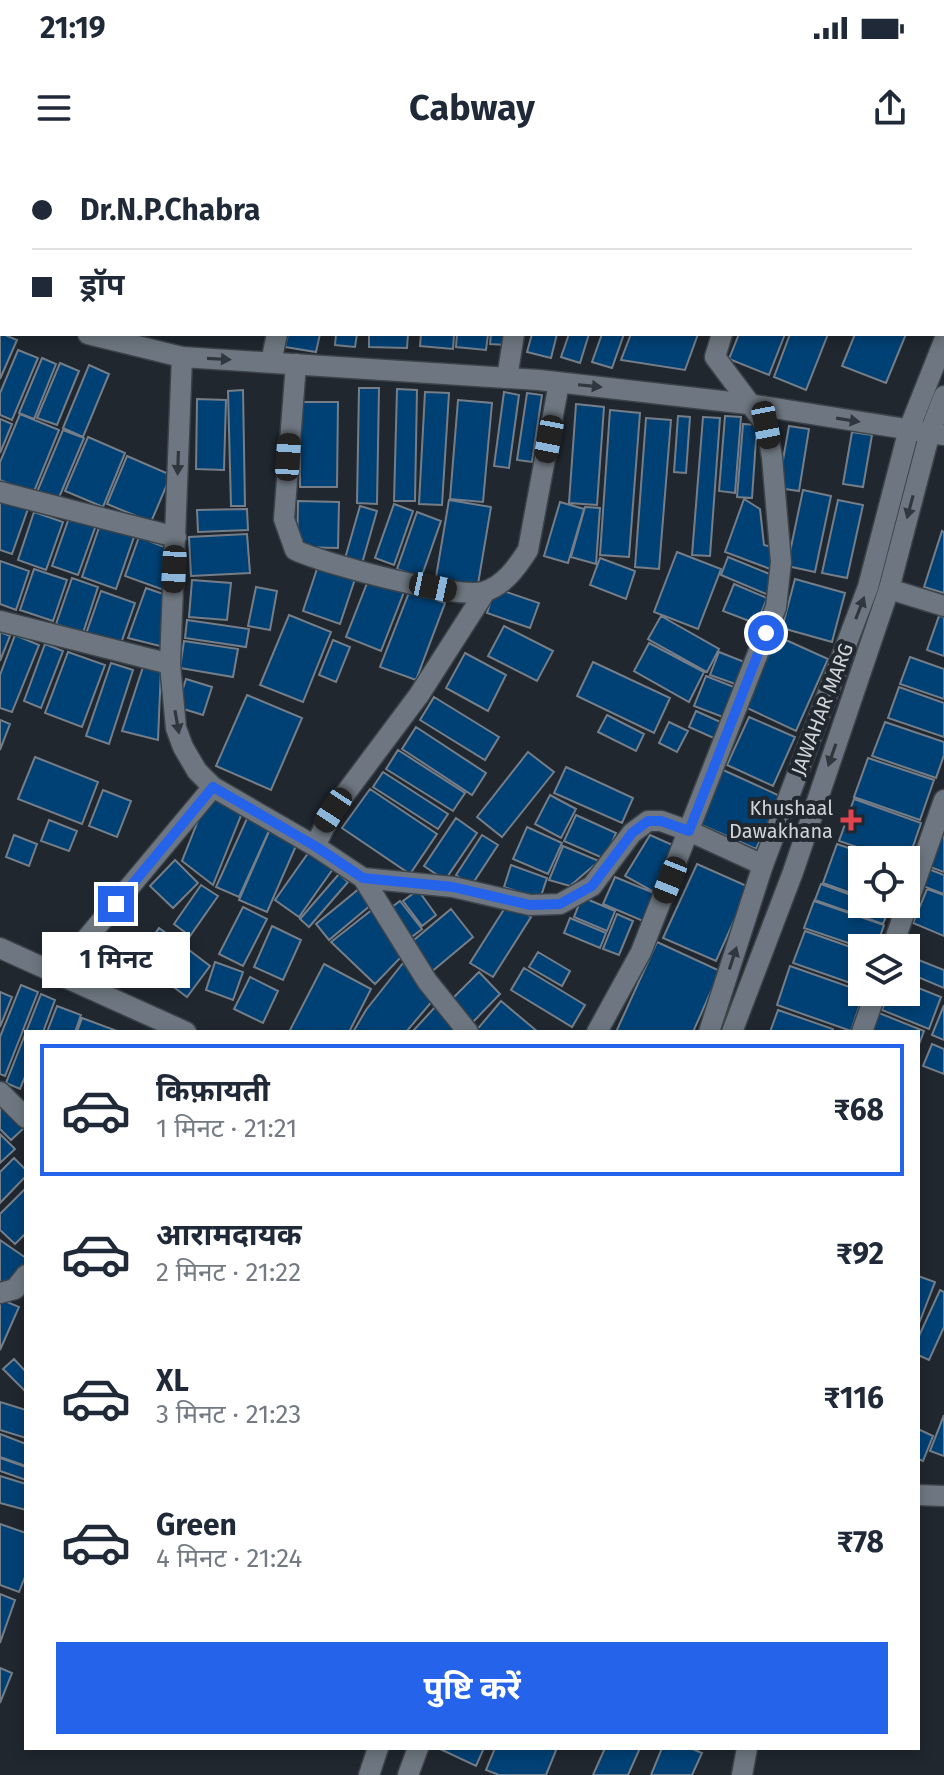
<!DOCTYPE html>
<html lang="hi">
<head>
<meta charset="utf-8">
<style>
  body { margin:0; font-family:"Fira Sans","Noto Sans Devanagari",sans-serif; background:#f6f6f7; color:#1f2937; height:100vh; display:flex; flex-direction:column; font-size:30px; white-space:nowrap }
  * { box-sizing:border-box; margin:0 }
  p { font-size:26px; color:#747a83 }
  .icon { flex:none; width:44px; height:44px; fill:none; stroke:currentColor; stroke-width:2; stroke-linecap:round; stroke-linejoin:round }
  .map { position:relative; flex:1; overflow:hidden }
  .side { position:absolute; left:24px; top:870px; width:896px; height:720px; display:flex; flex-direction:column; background:#fff; border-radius:0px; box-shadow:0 4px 12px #0003 }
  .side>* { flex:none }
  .top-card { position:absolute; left:0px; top:0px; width:944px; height:176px; box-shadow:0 4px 12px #0003; display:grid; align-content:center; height:176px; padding:0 32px; background:#fff }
  .tools { position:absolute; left:848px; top:686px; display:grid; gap:16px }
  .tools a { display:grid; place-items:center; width:72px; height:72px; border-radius:0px; background:#fff; box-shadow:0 4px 12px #0003; font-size:40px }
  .end { position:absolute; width:36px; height:36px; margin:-18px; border:10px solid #2563eb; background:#fff; box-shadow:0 0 0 4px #fff }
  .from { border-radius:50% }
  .bubble { position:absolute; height:56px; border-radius:0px; background:#fff; box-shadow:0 4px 12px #0003; font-size:26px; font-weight:700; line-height:56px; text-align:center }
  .car { position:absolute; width:24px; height:48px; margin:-24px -12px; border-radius:10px; box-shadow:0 0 6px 2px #0007; background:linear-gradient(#222 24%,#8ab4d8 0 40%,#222 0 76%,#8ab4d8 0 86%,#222 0) }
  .top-card b { display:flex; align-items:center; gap:28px; height:76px; font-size:30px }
  .top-card b+b { border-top:2px solid #e0e1e3 }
  .top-card i { width:20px; height:20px; background:#1f2937 }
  ul { padding:14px 0 0; list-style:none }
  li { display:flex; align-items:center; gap:24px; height:132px; margin:0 16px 12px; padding:0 16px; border:4px solid transparent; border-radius:0px }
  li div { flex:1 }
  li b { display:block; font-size:30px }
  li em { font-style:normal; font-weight:700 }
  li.active { border-color:#2563eb }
  li>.icon { width:72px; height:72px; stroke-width:1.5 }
  .cta { display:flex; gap:16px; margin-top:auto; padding:16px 32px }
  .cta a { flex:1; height:92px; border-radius:0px; background:#2563eb; color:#fff; font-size:32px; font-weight:700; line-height:92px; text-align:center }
  .status { display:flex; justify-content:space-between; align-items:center; height:56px; padding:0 40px; background:#fff; direction:ltr }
  .status svg { height:22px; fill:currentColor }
  header { display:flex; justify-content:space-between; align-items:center; height:104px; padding:0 32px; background:#fff; font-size:36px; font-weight:700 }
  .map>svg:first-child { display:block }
  .building { fill:#004175; stroke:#757e88; stroke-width:2 }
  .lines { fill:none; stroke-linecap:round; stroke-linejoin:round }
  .street-casing { stroke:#3c4349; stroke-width:23 }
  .secondary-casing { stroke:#3c4349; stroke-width:23 }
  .street { stroke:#6e7781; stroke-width:20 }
  .secondary { stroke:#6e7781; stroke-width:20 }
  .oneway { fill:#30373f }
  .route { stroke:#2563eb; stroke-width:10 }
  .health-dot { fill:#e0444e; stroke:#20272f; stroke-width:3 }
  .labels { text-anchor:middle; stroke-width:8; stroke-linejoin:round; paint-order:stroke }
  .street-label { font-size:20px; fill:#cfd4d9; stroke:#20272f }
  .poi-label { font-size:20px; fill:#cfd4d9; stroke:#20272f; text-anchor:end }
</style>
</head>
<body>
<div class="status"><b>21:19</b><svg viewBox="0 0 49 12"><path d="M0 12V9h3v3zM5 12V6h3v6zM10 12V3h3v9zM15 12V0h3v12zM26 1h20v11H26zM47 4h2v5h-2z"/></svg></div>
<header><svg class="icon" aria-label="menu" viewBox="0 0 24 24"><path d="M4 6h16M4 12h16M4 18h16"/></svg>Cabway<svg class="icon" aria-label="share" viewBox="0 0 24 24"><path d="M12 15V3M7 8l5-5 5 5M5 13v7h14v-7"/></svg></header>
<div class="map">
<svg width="944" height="1615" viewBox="0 0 944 1615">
  <rect width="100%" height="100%" fill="#20272f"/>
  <path class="building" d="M 11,0 L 72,0 L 71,2 Z
    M 389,0 L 526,0 L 389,2 Z
    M 755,0 L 858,0 L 862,2 L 754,2 Z
    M 881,0 L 940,0 L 938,2 Z
    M 0,173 L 17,180 L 0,219 Z
    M 288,174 L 320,174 L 316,192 L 285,187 Z
    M 336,174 L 357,174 L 355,187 L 335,185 Z
    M 369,174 L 408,174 L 407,188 L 369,187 Z
    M 421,174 L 454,174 L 453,189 L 420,186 Z
    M 457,174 L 488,174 L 486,190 L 456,187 Z
    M 491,174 L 507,174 L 506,185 L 490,184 Z
    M 532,174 L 557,174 L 551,198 L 527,192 Z
    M 569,174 L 589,174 L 580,203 L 561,197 Z
    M 602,174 L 624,174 L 612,208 L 592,202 Z
    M 631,174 L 698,174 L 685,210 L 621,200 Z
    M 739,174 L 785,174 L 769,215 L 729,199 Z
    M 790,174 L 828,174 L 806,230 L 774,217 Z
    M 855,174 L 906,174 L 886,223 L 842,206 Z
    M 18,190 L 38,198 L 12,260 L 0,255 L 0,233 Z
    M 42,198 L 56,204 L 34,259 L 19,253 Z
    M 60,203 L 79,211 L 57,265 L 37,258 Z
    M 89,205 L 109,214 L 83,277 L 63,268 Z
    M 359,228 L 379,228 L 377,344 L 357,343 Z
    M 397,229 L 417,230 L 415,341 L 394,341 Z
    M 243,230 L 245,346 L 231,346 L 228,231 Z
    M 425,232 L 449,233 L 442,345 L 419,344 Z
    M 504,232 L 519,235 L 509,308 L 494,306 Z
    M 527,233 L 542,235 L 532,302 L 517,300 Z
    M 197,239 L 226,240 L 224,310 L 196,309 Z
    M 458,240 L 492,243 L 483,342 L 450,339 Z
    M 300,242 L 338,242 L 337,327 L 300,327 Z
    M 576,244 L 604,247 L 597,345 L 569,343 Z
    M 610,250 L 640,253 L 629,397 L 600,395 Z
    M 20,254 L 59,270 L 33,334 L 0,320 L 0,302 Z
    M 678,256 L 690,257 L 686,313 L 674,312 Z
    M 725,256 L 741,257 L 735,333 L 719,331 Z
    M 703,257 L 720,258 L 710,396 L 692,395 Z
    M 646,258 L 671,260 L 659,409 L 635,407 Z
    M 0,259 L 12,264 L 0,293 Z
    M 743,264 L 757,265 L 752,338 L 737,337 Z
    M 789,266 L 809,269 L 799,331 L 778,328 Z
    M 63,270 L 84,278 L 58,340 L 37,332 Z
    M 852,272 L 872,275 L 863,327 L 843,324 Z
    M 88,277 L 125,293 L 103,347 L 65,331 Z
    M 127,296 L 171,315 L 151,362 L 107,344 Z
    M 803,330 L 831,336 L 815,412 L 787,406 Z
    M 0,336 L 29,346 L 12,394 L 0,390 Z
    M 744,339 L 760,349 L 764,385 L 772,387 L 773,410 L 725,392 Z
    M 449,340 L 491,347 L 477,430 L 435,423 Z
    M 838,340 L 863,345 L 847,418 L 822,413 Z
    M 298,341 L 339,342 L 338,388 L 297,387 Z
    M 560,342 L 584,349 L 568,403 L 544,396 Z
    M 394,344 L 413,351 L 394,405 L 375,398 Z
    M 360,346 L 377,351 L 361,407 L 344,402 Z
    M 585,347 L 600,348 L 596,404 L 571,397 Z
    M 247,349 L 248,370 L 198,372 L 197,350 Z
    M 34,352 L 63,362 L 46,410 L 18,400 Z
    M 417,352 L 441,361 L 421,418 L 397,409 Z
    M 70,355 L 96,365 L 78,415 L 52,406 Z
    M 102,359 L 136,371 L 116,429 L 82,417 Z
    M 942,371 L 944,372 L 944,433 L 924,427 Z
    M 247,374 L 250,413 L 191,416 L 189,377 Z
    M 139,377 L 167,388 L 164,430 L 125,416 Z
    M 677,392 L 721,409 L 698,469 L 654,452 Z
    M 728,397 L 772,415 L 771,436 L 721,415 Z
    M 600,398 L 635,411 L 626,439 L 590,425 Z
    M 0,401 L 29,411 L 16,450 L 0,444 Z
    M 319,403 L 356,416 L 340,464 L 303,451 Z
    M 34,409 L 67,420 L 53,461 L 20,450 Z
    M 72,418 L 98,427 L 83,473 L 56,464 Z
    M 369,418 L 404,432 L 381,491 L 346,477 Z
    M 795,419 L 845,433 L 832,482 L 782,468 Z
    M 192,420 L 231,423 L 227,460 L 189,457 Z
    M 734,424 L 767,438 L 757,464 L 723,451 Z
    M 256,427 L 277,431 L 270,470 L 248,466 Z
    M 146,428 L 169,436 L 164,487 L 128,478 Z
    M 495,428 L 539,443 L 530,468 L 487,453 Z
    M 410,430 L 445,443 L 416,520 L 380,507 Z
    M 101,431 L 135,443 L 120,486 L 86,474 Z
    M 289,455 L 331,472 L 303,542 L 260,525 Z
    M 661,456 L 719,489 L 707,512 L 648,479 Z
    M 939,456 L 944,457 L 944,496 L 927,490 Z
    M 187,460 L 249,469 L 246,487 L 185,478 Z
    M 504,466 L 553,491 L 537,521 L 488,496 Z
    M 0,472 L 10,476 L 0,501 Z
    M 15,475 L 39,485 L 12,552 L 0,548 L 0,515 Z
    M 777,476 L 828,499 L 796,571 L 745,547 Z
    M 333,480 L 350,487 L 336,522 L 319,515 Z
    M 184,481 L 238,489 L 233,517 L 180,508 Z
    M 649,483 L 704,512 L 689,542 L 634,511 Z
    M 45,484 L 63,491 L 41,548 L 24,541 Z
    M 68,492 L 105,505 L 82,567 L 45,553 Z
    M 719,492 L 747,503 L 738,525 L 710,515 Z
    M 465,493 L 506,515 L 488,551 L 446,528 Z
    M 910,497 L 944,509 L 944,539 L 900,524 Z
    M 593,502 L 670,538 L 654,573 L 577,536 Z
    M 111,503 L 133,510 L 109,584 L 86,576 Z
    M 143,507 L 161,508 L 158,580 L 122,571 Z
    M 706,516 L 739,529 L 728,559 L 694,546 Z
    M 186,519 L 212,527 L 203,555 L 177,547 Z
    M 899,527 L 944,543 L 944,577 L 888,558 Z
    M 247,535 L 302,558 L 271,630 L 216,606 Z
    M 434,537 L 499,577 L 485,600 L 420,560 Z
    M 696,551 L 725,564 L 718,580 L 689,567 Z
    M 607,555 L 644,574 L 636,591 L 598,572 Z
    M 749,557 L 795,577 L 773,626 L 727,605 Z
    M 0,560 L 10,564 L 0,590 Z
    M 669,562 L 688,571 L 677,592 L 659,583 Z
    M 885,562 L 944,582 L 944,595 L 936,618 L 872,596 Z
    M 416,567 L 486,613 L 472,635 L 402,589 Z
    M 398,590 L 465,633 L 453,651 L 386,609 Z
    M 528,592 L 554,612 L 502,677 L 477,657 Z
    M 35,597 L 98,622 L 82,664 L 18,639 Z
    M 868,598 L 934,620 L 920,660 L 854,637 Z
    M 566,607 L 633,638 L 622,663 L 554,633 Z
    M 721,609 L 780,636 L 756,689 L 697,663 Z
    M 383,612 L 448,654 L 438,669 L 373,627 Z
    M 370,629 L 437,674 L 410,714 L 342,668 Z
    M 103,630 L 131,641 L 117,677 L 89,666 Z
    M 209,633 L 244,648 L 213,725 L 182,701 Z
    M 550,635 L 576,649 L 561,678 L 535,664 Z
    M 854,639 L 921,663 L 907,704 L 906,700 L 895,700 L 839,681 Z
    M 249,654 L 272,664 L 239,737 L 216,727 Z
    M 576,655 L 616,673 L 605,699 L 564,681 Z
    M 456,658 L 477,673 L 445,720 L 424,706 Z
    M 944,659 L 944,712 L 925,705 Z
    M 49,660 L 77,671 L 69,691 L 41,681 Z
    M 271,667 L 299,679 L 267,752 L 239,740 Z
    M 527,667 L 562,683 L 548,714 L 513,699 Z
    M 14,675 L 37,684 L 29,706 L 6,697 Z
    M 482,675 L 498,685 L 471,726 L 456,715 Z
    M 650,675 L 677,687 L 654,732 L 625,716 Z
    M 837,684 L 884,700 L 862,700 L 862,737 L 823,723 Z
    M 563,686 L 599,701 L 570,726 L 549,720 Z
    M 311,689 L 335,706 L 299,757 L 275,740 Z
    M 175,700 L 198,723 L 173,748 L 150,726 Z
    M 697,704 L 749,727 L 716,801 L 663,778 Z
    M 511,705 L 547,718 L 540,739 L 504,727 Z
    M 926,708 L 944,715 L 944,734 L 920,725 Z
    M 339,714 L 348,722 L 309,767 L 300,759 Z
    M 615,717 L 654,733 L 643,761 L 603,744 Z
    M 821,724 L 862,739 L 862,744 L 877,744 L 889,748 L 883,764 L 815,740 Z
    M 201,725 L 218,736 L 190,776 L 174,764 Z
    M 360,728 L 372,744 L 329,780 L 316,764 Z
    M 927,729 L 944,735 L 944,776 L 913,763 Z
    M 418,730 L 436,755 L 422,766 L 403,741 Z
    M 582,737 L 615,751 L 607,771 L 574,757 Z
    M 400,741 L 422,769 L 409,779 L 388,750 Z
    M 814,741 L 884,765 L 876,788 L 863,788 L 804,768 Z
    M 508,743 L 531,757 L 493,817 L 470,803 Z
    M 243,747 L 267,759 L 243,806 L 219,794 Z
    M 373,749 L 403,795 L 375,824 L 331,782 Z
    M 451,749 L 473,777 L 430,813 L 408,785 Z
    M 617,754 L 633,761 L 619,795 L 603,789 Z
    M 570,758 L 606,773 L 600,788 L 564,773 Z
    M 272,766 L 301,780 L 283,820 L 254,807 Z
    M 159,768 L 180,783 L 156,817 L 135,803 Z
    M 805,771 L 862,791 L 862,827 L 793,803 Z
    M 657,782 L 720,811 L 693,872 L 616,872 Z
    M 189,790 L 210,806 L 187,837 L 167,822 Z
    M 538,792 L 570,811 L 562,826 L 529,807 Z
    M 906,795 L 944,810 L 944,828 L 906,812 Z
    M 215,802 L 243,812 L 233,840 L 206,830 Z
    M 403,803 L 434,839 L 406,872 L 353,872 L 366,850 Z
    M 324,804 L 371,829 L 349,872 L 289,872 Z
    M 790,806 L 864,832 L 851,871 L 777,845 Z
    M 524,808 L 585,845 L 572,867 L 511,830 Z
    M 479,812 L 500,834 L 470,865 L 448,843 Z
    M 250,817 L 278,831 L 263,863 L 234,849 Z
    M 906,823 L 941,837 L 929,869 L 882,850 L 889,832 L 906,832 Z
    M 21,825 L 38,832 L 5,916 L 0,914 L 0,877 Z
    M 0,832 L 12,837 L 0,867 Z
    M 41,834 L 55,840 L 43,872 L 26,872 Z
    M 501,841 L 538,872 L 475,872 Z
    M 437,845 L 458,865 L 452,872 L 412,872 Z
    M 944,845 L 944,880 L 932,875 Z
    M 57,846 L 81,855 L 75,872 L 47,872 Z
    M 778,850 L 833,869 L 832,872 L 770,872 Z
    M 879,853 L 924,871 L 918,887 L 918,872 L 871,872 Z
    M 82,858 L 117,871 L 117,872 L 77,872 Z
    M 26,872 L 26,914 L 20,929 L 6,923 Z
    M 932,884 L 944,889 L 944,914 L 923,906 Z
    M 0,943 L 25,967 L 11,980 L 0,969 Z
    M 0,974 L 15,989 L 0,1003 Z
    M 14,998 L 26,1010 L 26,1016 L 0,1043 L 0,1012 Z
    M 26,1028 L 26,1073 L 15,1084 L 0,1070 L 0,1054 Z
    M 0,1080 L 26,1098 L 26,1103 L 9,1128 L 0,1122 Z
    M 918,1116 L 935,1122 L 918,1166 Z
    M 940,1130 L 944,1132 L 944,1167 L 929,1200 L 918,1195 L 918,1178 Z
    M 0,1139 L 19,1147 L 0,1190 Z
    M 14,1199 L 26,1212 L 26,1232 L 3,1209 Z
    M 0,1242 L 26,1250 L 26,1278 L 0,1270 Z
    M 944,1255 L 944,1296 L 930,1291 Z
    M 918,1269 L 933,1276 L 923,1301 L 918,1299 Z
    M 0,1274 L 26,1284 L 26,1306 L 0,1297 Z
    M 0,1298 L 26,1307 L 26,1320 L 0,1311 Z
    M 0,1316 L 26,1324 L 26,1350 L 0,1343 Z
    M 0,1364 L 26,1373 L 26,1414 L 19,1432 L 0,1425 Z
    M 0,1434 L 15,1440 L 0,1483 Z
    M 0,1508 L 12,1513 L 0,1543 Z
    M 438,1588 L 484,1588 L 476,1606 Z
    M 495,1588 L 557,1588 L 546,1615 L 499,1615 L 486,1610 Z
    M 605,1588 L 640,1588 L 628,1615 L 593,1615 Z
    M 662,1588 L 690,1588 L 702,1593 L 692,1615 L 651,1615 Z"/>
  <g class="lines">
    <defs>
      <path id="street" d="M 627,0 L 632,2
        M 312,2 L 313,0
        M 550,2 L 553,0
        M 739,2 L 740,0
        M 182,197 L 170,504 L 176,568 L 183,587 L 197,611 L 213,627 L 315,686 L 363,718 L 453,727 L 530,745 L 560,744 L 592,726 L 632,673 L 648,661 L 661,661 L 689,671 L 763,705
        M 271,202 L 277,174
        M 296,204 L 284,359 L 295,390 C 324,404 456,439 483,432 C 504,426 517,407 528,390 L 559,223
        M 507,218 L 514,174
        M 0,332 L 176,377
        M 889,429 L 944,446
        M 0,461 L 170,504
        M 315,686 L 333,650 L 419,535 L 485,432
        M 363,718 L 427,821 L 468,872
        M 892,788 L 944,640
        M 57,814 L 213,627
        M 597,872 L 641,792 L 776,447 L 781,402 L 772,297 L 766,265 L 715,197 L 722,174
        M 862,872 L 876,832
        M 0,932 L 26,958
        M 0,1133 L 15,1129 L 26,1115
        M 742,1615 L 747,1588"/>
      <path id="secondary" d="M 0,152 L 2,153
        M 88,174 L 182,197 L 539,220 L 748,244 L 944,275
        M 0,788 L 186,872
        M 709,872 L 763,705 L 868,427 L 909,269 L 944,181
        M 732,872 L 793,712 L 889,429 L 930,272 L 944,236
        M 918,1335 L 944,1336
        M 369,1615 L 378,1588
        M 408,1615 L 418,1588"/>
    </defs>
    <use href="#street" class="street-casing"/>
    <use href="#secondary" class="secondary-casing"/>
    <use href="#street" class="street"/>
    <use href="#secondary" class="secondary"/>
  </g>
  <defs><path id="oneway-solid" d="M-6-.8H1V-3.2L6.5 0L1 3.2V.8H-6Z" transform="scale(2)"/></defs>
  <g class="oneway">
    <use href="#oneway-solid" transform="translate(219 199) rotate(3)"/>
    <use href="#oneway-solid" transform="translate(590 226) rotate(6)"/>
    <use href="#oneway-solid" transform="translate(848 260) rotate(9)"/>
    <use href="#oneway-solid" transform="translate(178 303) rotate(92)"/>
    <use href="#oneway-solid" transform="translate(910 347) rotate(105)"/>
    <use href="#oneway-solid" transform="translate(860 448) rotate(-69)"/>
    <use href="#oneway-solid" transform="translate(177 562) rotate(80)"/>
    <use href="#oneway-solid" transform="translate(832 595) rotate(109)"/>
    <use href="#oneway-solid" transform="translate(733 798) rotate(-72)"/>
  </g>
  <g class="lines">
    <path class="route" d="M 116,744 L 213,627 L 315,686 L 363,718 L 453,727 L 530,745 L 560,744 L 592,726 L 632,673 L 648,661 L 661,661 L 689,671 L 766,473"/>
  </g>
  <path class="health-dot" d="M847 648h8v8h8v8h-8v8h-8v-8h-8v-8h8z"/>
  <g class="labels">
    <g class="street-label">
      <text transform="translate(822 549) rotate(-69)" y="7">JAWAHAR MARG</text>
    </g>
    <g class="poi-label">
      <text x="833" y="655">Khushaal<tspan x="833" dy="23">Dawakhana</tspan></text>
    </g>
  </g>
</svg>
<div class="tools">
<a><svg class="icon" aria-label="locate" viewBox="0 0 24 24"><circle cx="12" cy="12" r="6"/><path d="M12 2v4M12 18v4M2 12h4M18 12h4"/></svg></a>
<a><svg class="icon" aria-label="layers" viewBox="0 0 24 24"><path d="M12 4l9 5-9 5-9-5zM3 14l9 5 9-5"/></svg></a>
</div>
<i class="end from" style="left:766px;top:473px"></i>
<i class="end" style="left:116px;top:744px"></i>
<div class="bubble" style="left:42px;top:772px;width:148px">1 मिनट</div>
<i class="car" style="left:766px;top:265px;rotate:169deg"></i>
<i class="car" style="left:549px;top:279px;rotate:191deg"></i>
<i class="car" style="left:288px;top:297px;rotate:4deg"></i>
<i class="car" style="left:174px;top:409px;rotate:183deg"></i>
<i class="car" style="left:433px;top:427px;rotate:102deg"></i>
<i class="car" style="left:333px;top:650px;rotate:213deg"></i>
<i class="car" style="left:670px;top:720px;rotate:202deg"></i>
<div class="top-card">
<b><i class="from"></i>Dr.N.P.Chabra</b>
<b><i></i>ड्रॉप</b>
</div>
<section class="side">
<ul>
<li class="active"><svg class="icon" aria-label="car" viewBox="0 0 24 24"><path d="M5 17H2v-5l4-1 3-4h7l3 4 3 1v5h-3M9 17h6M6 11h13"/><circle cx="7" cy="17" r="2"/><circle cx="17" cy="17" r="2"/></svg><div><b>किफ़ायती</b><p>1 मिनट · 21:21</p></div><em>₹68</em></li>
<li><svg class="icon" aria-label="car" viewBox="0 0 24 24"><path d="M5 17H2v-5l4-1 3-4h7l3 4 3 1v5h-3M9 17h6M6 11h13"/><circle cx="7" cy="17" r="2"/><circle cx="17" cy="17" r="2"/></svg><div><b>आरामदायक</b><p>2 मिनट · 21:22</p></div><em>₹92</em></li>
<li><svg class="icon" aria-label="car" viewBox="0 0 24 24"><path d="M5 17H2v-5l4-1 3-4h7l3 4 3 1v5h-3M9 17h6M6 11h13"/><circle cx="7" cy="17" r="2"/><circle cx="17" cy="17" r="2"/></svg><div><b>XL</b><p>3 मिनट · 21:23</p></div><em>₹116</em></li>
<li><svg class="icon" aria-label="car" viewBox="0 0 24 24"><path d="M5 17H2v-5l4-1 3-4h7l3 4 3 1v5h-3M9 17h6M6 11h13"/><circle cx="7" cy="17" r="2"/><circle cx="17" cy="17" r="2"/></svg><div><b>Green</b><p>4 मिनट · 21:24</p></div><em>₹78</em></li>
</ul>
<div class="cta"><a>पुष्टि करें</a></div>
</section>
</div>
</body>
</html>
